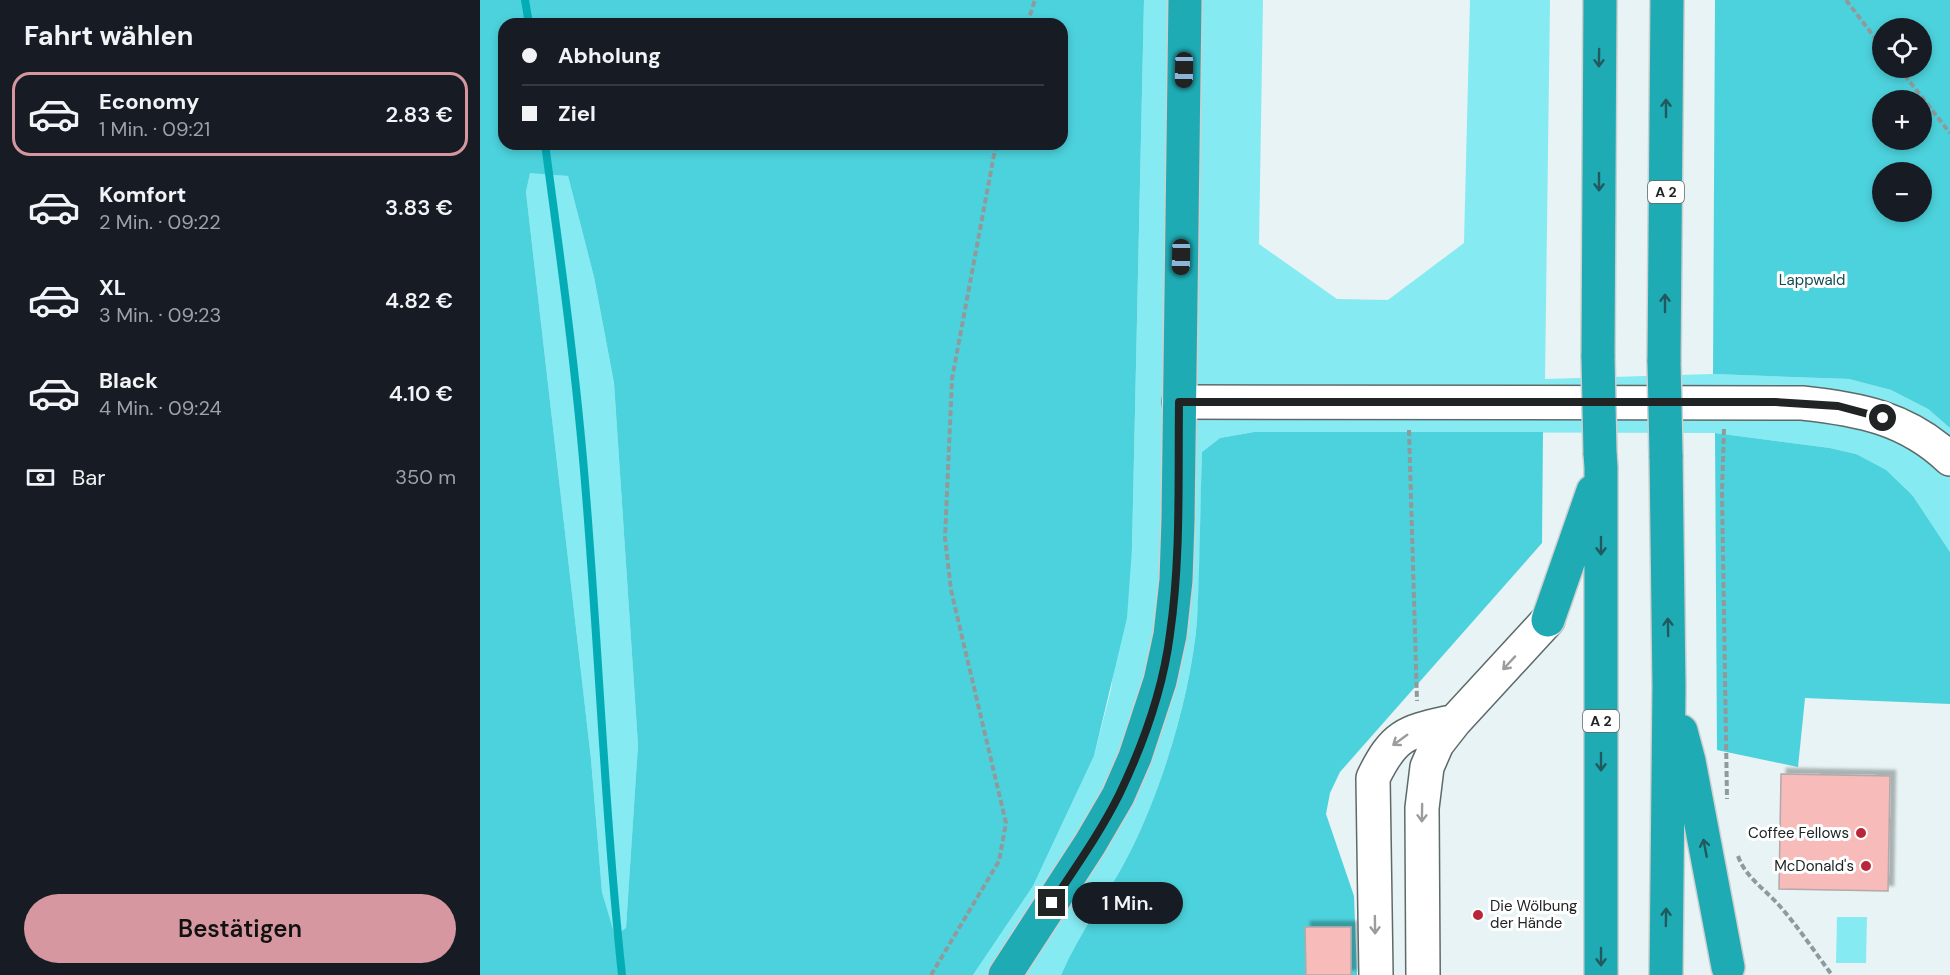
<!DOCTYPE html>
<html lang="de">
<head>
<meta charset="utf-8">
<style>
  body { margin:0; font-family:"DM Sans",sans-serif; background:#20242c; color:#f1f3f6; height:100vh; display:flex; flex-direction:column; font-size:22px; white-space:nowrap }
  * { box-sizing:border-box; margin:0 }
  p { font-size:20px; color:#9ea1a6 }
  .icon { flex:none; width:33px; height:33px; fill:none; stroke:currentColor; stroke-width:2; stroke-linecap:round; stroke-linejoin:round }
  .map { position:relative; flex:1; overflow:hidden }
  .panel { display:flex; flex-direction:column; background:#171b24; width:480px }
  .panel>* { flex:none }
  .guide { position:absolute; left:18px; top:18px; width:570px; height:132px; border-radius:18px; box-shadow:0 3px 9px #0003; display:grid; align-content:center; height:132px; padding:0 24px; background:#171b24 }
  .fabs { position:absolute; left:1392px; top:18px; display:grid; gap:12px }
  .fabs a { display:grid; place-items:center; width:60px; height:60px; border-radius:50%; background:#171b24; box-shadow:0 3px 9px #0003; font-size:30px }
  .end { position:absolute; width:27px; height:27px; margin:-14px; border:8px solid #202425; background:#fff; box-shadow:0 0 0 3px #fff }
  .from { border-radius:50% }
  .bubble { position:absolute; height:42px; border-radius:21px; background:#171b24; box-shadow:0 3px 9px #0003; font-size:20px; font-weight:600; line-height:42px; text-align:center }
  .car { position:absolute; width:18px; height:36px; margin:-18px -9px; border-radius:8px; box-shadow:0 0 4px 2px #0007; background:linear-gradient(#222 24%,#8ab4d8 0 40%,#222 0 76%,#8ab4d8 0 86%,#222 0) }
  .guide b { display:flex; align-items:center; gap:21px; height:57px; font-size:22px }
  .guide b+b { border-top:2px solid #363941 }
  .guide i { width:15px; height:15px; background:#f1f3f6 }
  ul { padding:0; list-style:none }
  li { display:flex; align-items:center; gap:18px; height:84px; margin:0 12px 9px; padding:0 12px; border:3px solid transparent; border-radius:18px }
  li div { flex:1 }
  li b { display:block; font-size:22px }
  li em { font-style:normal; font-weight:600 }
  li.selected { border-color:#d797a1 }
  li>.icon { width:54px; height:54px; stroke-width:1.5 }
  h2 { padding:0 24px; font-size:27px; line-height:72px }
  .pay { display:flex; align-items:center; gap:15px; height:66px; padding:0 24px; font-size:22px }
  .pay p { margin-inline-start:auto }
  .button { display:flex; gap:12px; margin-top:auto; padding:12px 24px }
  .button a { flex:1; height:69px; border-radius:36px; background:#d797a1; color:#111; font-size:24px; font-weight:600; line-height:69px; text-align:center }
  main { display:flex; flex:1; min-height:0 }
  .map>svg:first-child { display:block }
  .green { fill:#85eaf1 }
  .forest { fill:#4cd2dc; fill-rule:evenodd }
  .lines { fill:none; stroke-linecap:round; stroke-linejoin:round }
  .stream { stroke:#04acb6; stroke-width:8 }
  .building { fill:#f7bbba; stroke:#b4a8a8; stroke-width:1.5; filter:url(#shadow) }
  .minor-casing { stroke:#5e6a6a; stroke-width:36 }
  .highway-casing { stroke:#cecfcf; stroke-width:36 }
  .path { stroke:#919a9b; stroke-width:4; stroke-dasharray:6 3; stroke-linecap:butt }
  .minor { stroke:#fff; stroke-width:33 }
  .highway { stroke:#1fabb4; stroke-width:33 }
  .highway-bridge-casing { stroke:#cecfcf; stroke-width:36; stroke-linecap:butt }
  .highway-bridge { stroke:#1fabb4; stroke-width:33 }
  .oneway { stroke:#205a5e }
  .oneway2 { stroke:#9b9c9d }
  .route { stroke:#202425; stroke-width:8 }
  .poi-dot { fill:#b82639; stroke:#fff; stroke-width:2 }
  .labels { text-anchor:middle; stroke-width:6; stroke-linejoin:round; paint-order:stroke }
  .shield { fill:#fff; stroke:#636666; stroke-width:1.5 }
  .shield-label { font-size:14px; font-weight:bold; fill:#202425 }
  .park-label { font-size:15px; fill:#114c50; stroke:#fff }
  .poi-label { font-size:15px; fill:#202425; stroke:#fff; text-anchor:end }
</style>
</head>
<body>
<main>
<section class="panel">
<h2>Fahrt wählen</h2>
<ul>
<li class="selected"><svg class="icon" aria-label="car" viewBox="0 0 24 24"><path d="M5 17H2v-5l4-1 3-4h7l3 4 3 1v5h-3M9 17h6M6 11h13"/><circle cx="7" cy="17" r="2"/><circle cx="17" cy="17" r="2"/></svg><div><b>Economy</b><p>1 Min. · 09:21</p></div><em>2.83 €</em></li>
<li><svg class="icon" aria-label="car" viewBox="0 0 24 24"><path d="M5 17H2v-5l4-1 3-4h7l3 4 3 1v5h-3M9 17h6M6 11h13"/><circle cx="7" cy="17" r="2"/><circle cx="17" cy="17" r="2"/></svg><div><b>Komfort</b><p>2 Min. · 09:22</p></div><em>3.83 €</em></li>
<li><svg class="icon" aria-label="car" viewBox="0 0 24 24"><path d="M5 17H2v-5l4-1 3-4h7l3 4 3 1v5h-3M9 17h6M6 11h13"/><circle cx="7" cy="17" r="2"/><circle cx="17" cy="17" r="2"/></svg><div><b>XL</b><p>3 Min. · 09:23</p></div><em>4.82 €</em></li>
<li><svg class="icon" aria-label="car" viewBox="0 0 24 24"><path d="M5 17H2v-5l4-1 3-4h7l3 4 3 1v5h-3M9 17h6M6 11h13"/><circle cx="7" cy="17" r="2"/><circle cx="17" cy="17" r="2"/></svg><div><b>Black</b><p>4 Min. · 09:24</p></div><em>4.10 €</em></li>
</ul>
<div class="pay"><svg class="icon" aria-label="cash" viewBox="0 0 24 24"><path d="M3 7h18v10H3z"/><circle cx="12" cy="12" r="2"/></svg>Bar<p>350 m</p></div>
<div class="button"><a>Bestätigen</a></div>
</section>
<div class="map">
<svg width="1470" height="975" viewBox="0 0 1470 975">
  <defs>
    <filter id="shadow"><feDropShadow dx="5.5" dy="-5.5" stdDeviation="1.5" flood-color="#0004"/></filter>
  </defs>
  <rect width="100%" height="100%" fill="#e7f3f4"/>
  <path class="green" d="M 664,0 L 783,0 L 779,244 L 857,299 L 908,300 L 984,243 L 990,0 L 1070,0 L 1065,379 L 1233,374 L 1369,379 L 1411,390 L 1448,409 L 1470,428 L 1470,552 L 1433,496 L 1376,454 L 1350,448 L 1235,433 L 774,432 L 740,438 L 722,452 C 720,508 721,565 717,621 C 711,693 683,787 650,852 C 629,894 600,931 581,975 L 493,975 L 553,886 L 614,756 L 631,689 L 652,548 Z
    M 50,172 L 88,176 L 114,277 L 134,383 L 158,745 L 146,929 L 135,937 L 122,892 L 111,759 L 46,192 Z
    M 1357,917 L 1387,917 L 1386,963 L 1356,963 Z"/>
  <path class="forest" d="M 0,0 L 664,0 L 652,548 L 647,618 L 614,756 L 553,886 L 493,975 L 0,975 ZM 24,24 L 582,24 L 582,144 L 24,144 ZM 50,173 L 88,176 L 114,277 L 134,383 L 158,745 L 146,928 L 135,936 L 122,892 L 111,759 L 46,192 Z
    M 1235,0 L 1470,0 L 1470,428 L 1448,409 L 1411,390 L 1369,379 L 1233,374 ZM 1442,28 L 1442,68 L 1402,68 L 1402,28 ZM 1402,100 L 1442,100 L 1442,140 L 1402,140 ZM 1402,172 L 1442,172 L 1442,212 L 1402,212 Z
    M 774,432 L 1063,432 L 1062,543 L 860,772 L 850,793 L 846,814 L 874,896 L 877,975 L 581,975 C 600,931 629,894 650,852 C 683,787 711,693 717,621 C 720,565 720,508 722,452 L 740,438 Z
    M 1235,433 L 1350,448 L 1376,454 L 1406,470 L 1433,496 L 1470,552 L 1470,704 L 1325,698 L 1318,767 L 1237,750 Z"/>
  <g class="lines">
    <path class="stream" d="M 45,0 L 49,24
      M 65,144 C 81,261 97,378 106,495 C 119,655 125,816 142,975"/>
  </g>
  <path class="building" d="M 1301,774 L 1410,776 L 1408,891 L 1299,889 Z
    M 825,927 L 871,927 L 871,975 L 826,975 Z"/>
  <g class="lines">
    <defs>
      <path id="minor" d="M 699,402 L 1322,403 C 1379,409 1427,418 1470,459
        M 896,975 L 893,778 C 915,732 928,732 975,721
        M 943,975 L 942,808 L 947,767 L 957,744 L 975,721 L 1068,620"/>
      <path id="highway" d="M 1118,357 L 1120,0
        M 1184,362 L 1187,0
        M 1120,453 L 1121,467 L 1121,975
        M 1068,620 L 1113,491
        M 1201,731 L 1209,761 L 1248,967
        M 525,975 L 610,844 L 638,796 L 655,757 L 680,681 L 690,635 L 696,580 L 698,520 L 705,0
        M 1186,975 L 1189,686 L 1186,455"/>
    </defs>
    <use href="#minor" class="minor-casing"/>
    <use href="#highway" class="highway-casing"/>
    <path class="path" d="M 1366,0 L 1402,47
      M 547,24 L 555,0
      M 1419,68 L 1470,133
      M 1244,429 L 1242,491 L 1247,799
      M 929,430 L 937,701
      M 1258,856 C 1265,876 1283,888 1297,903 C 1317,925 1334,951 1352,975
      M 451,975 L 519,861 L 526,823 L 471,590 L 465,538 L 472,379 L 516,144"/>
    <use href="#minor" class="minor"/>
    <use href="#highway" class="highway"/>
    <defs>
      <path id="highway-bridge" d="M 1118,357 L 1120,453
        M 1184,362 L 1186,455"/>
    </defs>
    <use href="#highway-bridge" class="highway-bridge-casing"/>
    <use href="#highway-bridge" class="highway-bridge"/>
  </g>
  <defs><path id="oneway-shaft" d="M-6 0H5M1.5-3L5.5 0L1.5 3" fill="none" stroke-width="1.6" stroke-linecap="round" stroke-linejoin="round" transform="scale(1.5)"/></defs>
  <g class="oneway">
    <use href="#oneway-shaft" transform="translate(1119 58) rotate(91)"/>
    <use href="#oneway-shaft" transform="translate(1186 108) rotate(-90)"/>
    <use href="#oneway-shaft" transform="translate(1119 182) rotate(90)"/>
    <use href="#oneway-shaft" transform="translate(1185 303) rotate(-90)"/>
    <use href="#oneway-shaft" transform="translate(1121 546) rotate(90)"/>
    <use href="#oneway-shaft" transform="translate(1188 627) rotate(-91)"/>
    <use href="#oneway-shaft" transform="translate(1121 762) rotate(90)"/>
    <use href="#oneway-shaft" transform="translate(1225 848) rotate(-101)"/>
    <use href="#oneway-shaft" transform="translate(1186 917) rotate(-89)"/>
    <use href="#oneway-shaft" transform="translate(1121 957) rotate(90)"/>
  </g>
  <g class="oneway2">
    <use href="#oneway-shaft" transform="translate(1029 663) rotate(133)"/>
    <use href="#oneway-shaft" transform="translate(920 740) rotate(144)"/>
    <use href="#oneway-shaft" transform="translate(942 813) rotate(91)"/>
    <use href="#oneway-shaft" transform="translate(895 925) rotate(89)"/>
  </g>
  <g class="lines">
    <path class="route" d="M 572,903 C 595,868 620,833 639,795 C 663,745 683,689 690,634 C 701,558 698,479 699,402 L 1295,402 L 1358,406 L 1403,418"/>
  </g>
  <g class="poi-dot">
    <circle cx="1381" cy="833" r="6"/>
    <circle cx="1386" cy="866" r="6"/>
    <circle cx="998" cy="915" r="6"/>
  </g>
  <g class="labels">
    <g class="shield">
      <rect x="1168" y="181" width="36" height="22" rx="4.5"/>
      <rect x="1103" y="710" width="36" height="22" rx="4.5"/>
    </g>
    <g class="shield-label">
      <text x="1186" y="197">A 2</text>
      <text x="1121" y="726">A 2</text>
    </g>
    <g class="park-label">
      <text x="1332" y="285">Lappwald</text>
    </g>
    <g class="poi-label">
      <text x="1369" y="838">Coffee Fellows</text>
      <text x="1374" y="871">McDonald's</text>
      <text x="1010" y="911" text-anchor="start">Die Wölbung<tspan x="1010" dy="17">der Hände</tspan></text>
    </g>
  </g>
</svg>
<div class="fabs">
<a><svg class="icon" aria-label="locate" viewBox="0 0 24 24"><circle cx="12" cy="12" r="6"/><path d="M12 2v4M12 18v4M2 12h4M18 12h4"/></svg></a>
<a>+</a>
<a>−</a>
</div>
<i class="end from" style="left:1403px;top:418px"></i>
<i class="end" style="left:572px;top:903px"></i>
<div class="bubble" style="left:592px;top:882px;width:111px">1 Min.</div>
<i class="car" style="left:704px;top:70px;rotate:181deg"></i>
<i class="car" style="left:701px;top:257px;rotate:181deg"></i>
<div class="guide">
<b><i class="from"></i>Abholung</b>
<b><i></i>Ziel</b>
</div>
</div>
</main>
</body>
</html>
